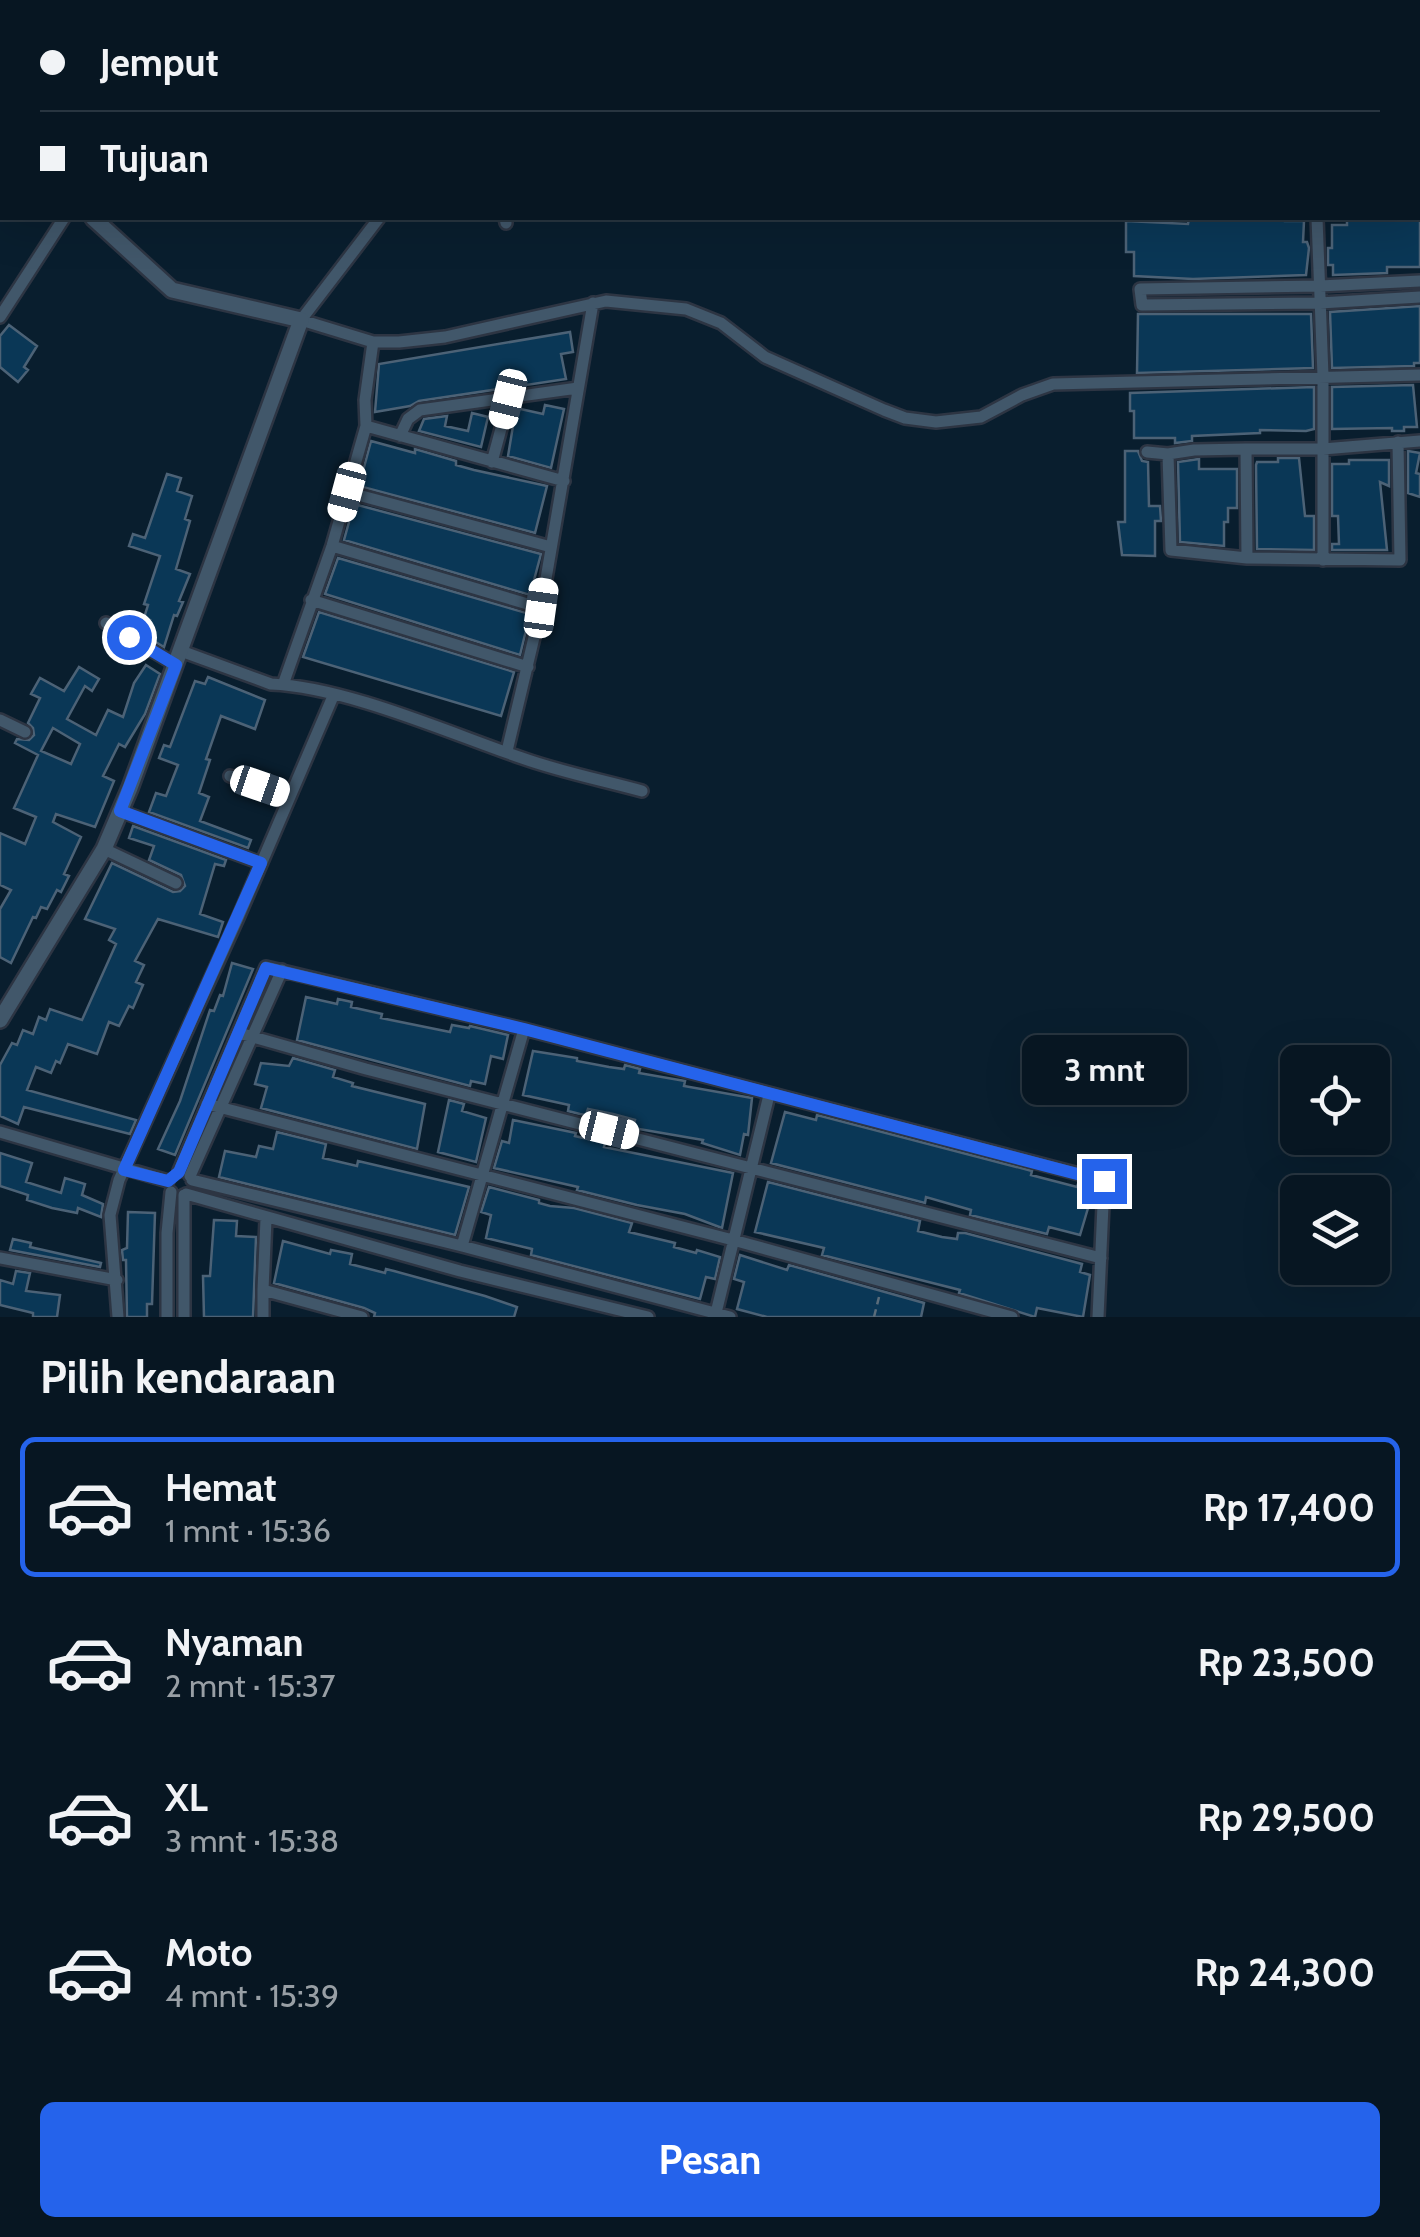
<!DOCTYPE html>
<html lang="id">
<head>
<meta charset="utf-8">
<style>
  body { margin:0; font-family:Cabin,sans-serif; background:#15232f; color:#f1f3f6; height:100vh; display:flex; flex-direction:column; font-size:38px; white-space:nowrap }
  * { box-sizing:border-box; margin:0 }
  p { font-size:32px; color:#989fa5 }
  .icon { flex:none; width:55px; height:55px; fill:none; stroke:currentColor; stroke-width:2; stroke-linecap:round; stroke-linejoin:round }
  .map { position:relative; height:1317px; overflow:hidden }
  .side { display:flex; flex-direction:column; background:#071622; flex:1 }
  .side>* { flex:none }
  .hud { position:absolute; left:0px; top:0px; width:1420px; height:220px; box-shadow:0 10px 40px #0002,0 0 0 2px #283540; display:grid; align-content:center; height:220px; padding:0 40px; background:#071622 }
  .buttons { position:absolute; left:1280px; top:1045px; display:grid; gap:20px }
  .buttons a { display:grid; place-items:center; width:110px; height:110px; border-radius:15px; background:#071622; box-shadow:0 10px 40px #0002,0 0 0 2px #283540; font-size:50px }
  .end { position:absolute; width:45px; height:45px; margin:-22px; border:12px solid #2563eb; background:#fff; box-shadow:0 0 0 5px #fff }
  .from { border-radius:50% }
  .bubble { position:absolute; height:70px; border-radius:15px; background:#071622; box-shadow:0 10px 40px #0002,0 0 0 2px #283540; font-size:32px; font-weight:700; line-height:70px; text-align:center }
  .car { position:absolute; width:30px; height:60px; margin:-30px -15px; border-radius:12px; box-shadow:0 0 8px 2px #0007; background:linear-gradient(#fff 24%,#345 0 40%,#fff 0 76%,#345 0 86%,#fff 0) }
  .hud b { display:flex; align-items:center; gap:35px; height:95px; font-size:38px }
  .hud b+b { border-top:2px solid #283540 }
  .hud i { width:25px; height:25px; background:#f1f3f6 }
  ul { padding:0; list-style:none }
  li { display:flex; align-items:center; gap:30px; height:140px; margin:0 20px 15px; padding:0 20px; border:5px solid transparent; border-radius:15px }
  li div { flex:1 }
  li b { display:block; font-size:38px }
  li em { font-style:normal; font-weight:700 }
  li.active { border-color:#2563eb }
  li>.icon { width:90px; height:90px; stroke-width:1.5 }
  h2 { padding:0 40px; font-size:45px; line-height:120px }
  .button { display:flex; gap:20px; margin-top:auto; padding:20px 40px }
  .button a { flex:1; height:115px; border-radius:15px; background:#2563eb; color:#fff; font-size:40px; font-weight:700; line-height:115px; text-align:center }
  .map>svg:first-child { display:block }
  .building { fill:#0a3756; stroke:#4c6276; stroke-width:2.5; fill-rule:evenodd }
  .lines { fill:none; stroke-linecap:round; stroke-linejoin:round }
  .minor-casing { stroke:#2d3543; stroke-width:16 }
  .tertiary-casing { stroke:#2d3543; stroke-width:20 }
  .path { stroke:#5a6c7a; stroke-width:2.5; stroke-dasharray:8 5; stroke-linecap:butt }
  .minor { stroke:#41576a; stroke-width:11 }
  .tertiary { stroke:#41576a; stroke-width:15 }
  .route { stroke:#2563eb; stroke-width:12 }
</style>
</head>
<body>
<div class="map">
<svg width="1420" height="1317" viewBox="0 0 1420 1317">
  <rect width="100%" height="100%" fill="#091e2e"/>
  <path class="building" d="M 1189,218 L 1285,218 L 1285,221 L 1304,221 L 1303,242 L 1307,242 L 1309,248 L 1306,275 L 1193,279 L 1134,276 L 1134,252 L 1126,252 L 1126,221 L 1188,224 Z
    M 1347,218 L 1420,218 L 1420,267 L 1387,267 L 1387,273 L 1333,275 L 1333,265 L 1328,265 L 1328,248 L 1332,248 L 1332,225 L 1347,225 Z
    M 1420,306 L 1420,363 L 1414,363 L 1414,366 L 1332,368 L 1330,312 Z
    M 1138,314 L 1311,314 L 1313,368 L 1137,373 Z
    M 9,325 L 37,346 L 24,367 L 28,370 L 18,382 L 0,367 L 0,336 Z
    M 570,332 L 573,352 L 561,354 L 566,379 L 419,401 L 410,406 L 375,412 L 379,364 Z
    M 1413,385 L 1417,427 L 1404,427 L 1404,431 L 1392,431 L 1392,428 L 1332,429 L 1332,387 Z
    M 1314,387 L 1314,429 L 1306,431 L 1260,430 L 1260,433 L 1192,436 L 1192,441 L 1175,443 L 1175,438 L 1134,438 L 1134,411 L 1130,411 L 1130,393 Z
    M 545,405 L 564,409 L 551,468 L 508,456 L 516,408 L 543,414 Z
    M 472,413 L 488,417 L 481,447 L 419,431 L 424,419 L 447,416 L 445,426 L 468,431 Z
    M 371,441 L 415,453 L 415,449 L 456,461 L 456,465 L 474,470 L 547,486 L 535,533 L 359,486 Z
    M 1125,451 L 1138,451 L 1142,461 L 1148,462 L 1149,506 L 1160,506 L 1161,521 L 1155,521 L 1155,556 L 1122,555 L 1118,522 L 1125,522 Z
    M 1408,451 L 1420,453 L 1416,473 L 1420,474 L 1420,497 L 1408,493 Z
    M 1278,458 L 1299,458 L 1305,516 L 1314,516 L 1314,550 L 1257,549 L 1256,465 L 1257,462 L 1278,462 Z
    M 1199,459 L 1199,469 L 1237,469 L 1237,508 L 1228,508 L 1228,522 L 1224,522 L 1224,546 L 1180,542 L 1178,462 Z
    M 1349,460 L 1389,460 L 1389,486 L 1380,482 L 1387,550 L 1332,550 L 1332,544 L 1339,544 L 1338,516 L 1332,516 L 1332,464 L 1349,464 Z
    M 167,474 L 181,478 L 177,491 L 192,496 L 185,519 L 190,521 L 176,569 L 190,574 L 179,601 L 183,602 L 177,616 L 174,615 L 164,647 L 144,635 L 150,620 L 144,618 L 148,605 L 144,604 L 160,556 L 129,546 L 133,534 L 145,538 Z
    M 354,504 L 541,554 L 530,595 L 344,540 Z
    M 338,558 L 530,614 L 520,655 L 325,594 Z
    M 319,612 L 514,672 L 501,716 L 303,657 Z
    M 146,665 L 160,674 L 145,714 L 125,747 L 119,744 L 103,776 L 114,781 L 95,827 L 56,814 L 53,822 L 81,837 L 64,874 L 69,876 L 61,892 L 57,890 L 47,909 L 41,907 L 36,918 L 33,917 L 11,963 L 0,957 L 0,909 L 11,890 L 0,885 L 0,833 L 25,844 L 36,817 L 14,808 L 38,755 L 15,743 L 17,739 L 29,740 L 34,735 L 33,728 L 28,723 L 40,698 L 31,694 L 40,678 L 64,691 L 79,667 L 99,679 L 92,691 L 85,686 L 67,719 L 96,735 L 108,710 L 123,717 L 134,683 ZM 53,728 L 80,744 L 71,764 L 41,751 Z
    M 208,677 L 265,700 L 255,729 L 221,716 L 206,759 L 210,760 L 199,793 L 209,797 L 200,821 L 251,840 L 248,848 L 149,812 L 156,793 L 166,796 L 178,765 L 159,758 L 164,745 L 170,747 L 195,681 L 205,684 Z
    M 133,826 L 226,860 L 224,866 L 215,864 L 200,914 L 223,922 L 218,937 L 158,919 L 135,961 L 144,965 L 136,982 L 143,985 L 133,1008 L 129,1006 L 119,1026 L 109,1022 L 97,1054 L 68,1044 L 60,1063 L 56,1061 L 51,1073 L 36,1067 L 27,1090 L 136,1120 L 130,1134 L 24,1107 L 18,1124 L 0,1116 L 0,1065 L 12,1043 L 17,1045 L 23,1030 L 33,1034 L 39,1017 L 46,1020 L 50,1009 L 82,1020 L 116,944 L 109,940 L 115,929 L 85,919 L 112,863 L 173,892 L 180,891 L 185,886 L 181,875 L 149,860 L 154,846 L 129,838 Z
    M 232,963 L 253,969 L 175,1155 L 158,1149 L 180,1101 L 210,1010 L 214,1011 L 220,995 L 223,996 Z
    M 306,997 L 337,1004 L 338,999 L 352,1002 L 351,1007 L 382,1014 L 381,1018 L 450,1032 L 452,1025 L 469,1028 L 470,1026 L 508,1035 L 503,1059 L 491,1056 L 485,1084 L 471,1081 L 470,1086 L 297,1040 Z
    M 533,1051 L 577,1058 L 577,1061 L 609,1067 L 624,1069 L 625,1065 L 640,1069 L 639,1073 L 685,1081 L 684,1086 L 752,1098 L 748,1135 L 744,1134 L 740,1155 L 702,1143 L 703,1140 L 633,1128 L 635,1120 L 613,1114 L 588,1109 L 586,1115 L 580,1114 L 568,1111 L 569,1105 L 523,1095 Z
    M 293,1058 L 335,1070 L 333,1077 L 353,1083 L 352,1086 L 425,1104 L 417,1149 L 261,1108 L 267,1087 L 255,1084 L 261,1063 L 289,1066 Z
    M 449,1100 L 464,1104 L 462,1111 L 486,1118 L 476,1162 L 438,1152 Z
    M 785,1112 L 816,1120 L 817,1115 L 1032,1171 L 1031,1175 L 1077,1187 L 1078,1184 L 1094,1188 L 1080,1235 L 1049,1227 L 1047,1234 L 970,1215 L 971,1210 L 926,1197 L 925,1203 L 771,1163 Z
    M 513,1120 L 576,1133 L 575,1136 L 605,1143 L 604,1147 L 733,1173 L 722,1228 L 685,1214 L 637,1205 L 577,1190 L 578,1187 L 494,1168 L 502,1141 L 509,1143 Z
    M 277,1132 L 326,1144 L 323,1158 L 357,1166 L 358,1161 L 469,1187 L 455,1235 L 219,1177 L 225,1151 L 256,1157 L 259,1146 L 273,1149 Z
    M 0,1153 L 32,1163 L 26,1182 L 61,1193 L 65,1178 L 85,1184 L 82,1195 L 103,1204 L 101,1217 L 78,1208 L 77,1213 L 52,1208 L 27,1200 L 28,1195 L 0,1186 Z
    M 768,1182 L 920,1221 L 918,1231 L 942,1237 L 957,1239 L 958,1233 L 965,1233 L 1082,1264 L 1080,1272 L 1090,1275 L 1083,1317 L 1037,1308 L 1035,1317 L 959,1293 L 960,1290 L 822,1255 L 824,1248 L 755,1232 Z
    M 489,1187 L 539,1200 L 539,1203 L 550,1206 L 574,1208 L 632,1223 L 629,1232 L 675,1243 L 674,1247 L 696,1253 L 697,1250 L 720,1257 L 715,1279 L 706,1277 L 700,1299 L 531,1255 L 532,1249 L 486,1238 L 491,1215 L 481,1212 Z
    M 128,1212 L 155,1213 L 152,1304 L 147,1304 L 147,1317 L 127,1317 L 126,1260 L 123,1260 L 122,1250 L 127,1248 Z
    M 214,1220 L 237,1221 L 236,1236 L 256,1237 L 253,1317 L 204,1317 L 203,1276 L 210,1276 Z
    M 13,1239 L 31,1243 L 30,1247 L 101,1263 L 100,1267 L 10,1250 Z
    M 283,1241 L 330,1254 L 331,1250 L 352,1254 L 350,1264 L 385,1273 L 386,1269 L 394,1271 L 485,1296 L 517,1307 L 514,1317 L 374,1317 L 375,1313 L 364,1308 L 274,1283 Z
    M 740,1255 L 787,1270 L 789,1265 L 924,1303 L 921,1317 L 767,1317 L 737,1309 L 744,1282 L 734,1279 Z
    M 16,1271 L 30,1273 L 26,1291 L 60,1295 L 57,1317 L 33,1317 L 33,1313 L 0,1305 L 0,1280 L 13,1284 Z"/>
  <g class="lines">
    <defs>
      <path id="minor" d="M 567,2 L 569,0
        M 720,2 L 735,0
        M 1418,206 L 1420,206
        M 379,218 L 301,320 L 373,342 L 399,342 L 445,337 L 606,301 L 686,309 L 721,323 L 765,357 L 884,410 L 905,418 L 936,422 L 981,417 L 1022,395 L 1053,384 L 1420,375
        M 505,218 L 506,223
        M 1317,218 L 1323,376 L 1323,560
        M 1420,281 L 1320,286 L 1140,289 L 1142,305 L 1320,303 L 1420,297
        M 0,317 L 64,218
        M 366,426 L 564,481
        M 400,436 L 408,419 L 420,410 L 578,388
        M 1246,449 L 1194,450 L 1168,454 L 1171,550 L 1247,558 L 1400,560 L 1398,442
        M 1147,452 L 1168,454
        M 492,462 L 509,399
        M 347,492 L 551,547
        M 332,546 L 541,608
        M 1247,558 L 1246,449 L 1323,449 L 1420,441
        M 311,600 L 528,667
        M 106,623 L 176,665
        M 181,651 L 271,684 C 346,687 449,733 522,758 C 561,772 602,780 642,791
        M 284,682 L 332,546 L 366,426 L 365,400 L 373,342
        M 0,720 L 25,732
        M 507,751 L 541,608 L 593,303
        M 230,776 L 289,796
        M 120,811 L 261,863
        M 104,849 L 176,883
        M 239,1033 L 366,1069 L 1101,1258
        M 207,1104 L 733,1240 L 1012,1317
        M 0,1132 L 168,1181
        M 179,1171 L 266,967 L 524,1029 L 1102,1180 L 1104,1183 L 1098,1317
        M 190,1176 L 282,970
        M 192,1180 L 462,1246 L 730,1317
        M 186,1194 L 460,1271 L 648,1317
        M 184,1195 L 184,1317
        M 266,1219 L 263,1290 L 362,1317
        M 462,1246 L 524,1029
        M 0,1258 L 117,1280
        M 118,1317 L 110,1215 L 119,1180 L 238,918 L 334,694
        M 167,1317 L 167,1233 L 171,1192
        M 263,1317 L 263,1290
        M 715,1317 L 769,1095"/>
      <path id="tertiary" d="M 33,2 L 34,0
        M 0,1020 L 104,849 L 130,788 L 301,320 L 172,290 L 93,218"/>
    </defs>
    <use href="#minor" class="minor-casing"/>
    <use href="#tertiary" class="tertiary-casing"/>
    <path class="path" d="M 874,1317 L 879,1297"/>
    <use href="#minor" class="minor"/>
    <use href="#tertiary" class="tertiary"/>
  </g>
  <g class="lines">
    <path class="route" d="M 129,637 L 176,665 L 120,811 L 261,863 L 124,1170 L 168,1181 L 179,1172 L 266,968 L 524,1029 L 1104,1181"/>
  </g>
</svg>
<div class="buttons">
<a><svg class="icon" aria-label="locate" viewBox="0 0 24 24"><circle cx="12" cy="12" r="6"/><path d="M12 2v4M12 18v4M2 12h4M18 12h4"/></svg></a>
<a><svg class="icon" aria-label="layers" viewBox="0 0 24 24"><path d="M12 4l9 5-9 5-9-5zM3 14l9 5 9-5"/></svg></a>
</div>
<i class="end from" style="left:129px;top:637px"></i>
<i class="end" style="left:1104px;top:1181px"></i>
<div class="bubble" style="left:1022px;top:1035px;width:165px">3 mnt</div>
<i class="car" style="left:508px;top:399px;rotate:194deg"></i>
<i class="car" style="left:347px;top:492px;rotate:195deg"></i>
<i class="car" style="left:541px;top:608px;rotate:8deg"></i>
<i class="car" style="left:260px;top:786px;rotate:109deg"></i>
<i class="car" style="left:609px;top:1130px;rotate:104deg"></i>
<div class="hud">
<b><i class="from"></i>Jemput</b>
<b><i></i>Tujuan</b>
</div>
</div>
<section class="side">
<h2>Pilih kendaraan</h2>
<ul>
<li class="active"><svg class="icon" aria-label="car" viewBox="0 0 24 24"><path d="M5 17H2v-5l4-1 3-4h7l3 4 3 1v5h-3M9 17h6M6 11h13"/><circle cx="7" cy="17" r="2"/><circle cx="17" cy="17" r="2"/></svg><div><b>Hemat</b><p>1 mnt · 15:36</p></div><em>Rp 17,400</em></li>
<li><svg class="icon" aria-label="car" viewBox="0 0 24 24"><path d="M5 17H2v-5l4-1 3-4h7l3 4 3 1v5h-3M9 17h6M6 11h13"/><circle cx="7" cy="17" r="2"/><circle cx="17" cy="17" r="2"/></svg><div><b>Nyaman</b><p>2 mnt · 15:37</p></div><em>Rp 23,500</em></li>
<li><svg class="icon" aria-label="car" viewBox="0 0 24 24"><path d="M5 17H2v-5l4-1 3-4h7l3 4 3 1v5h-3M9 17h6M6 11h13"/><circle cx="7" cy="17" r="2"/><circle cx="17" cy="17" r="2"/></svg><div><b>XL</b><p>3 mnt · 15:38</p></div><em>Rp 29,500</em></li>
<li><svg class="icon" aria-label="car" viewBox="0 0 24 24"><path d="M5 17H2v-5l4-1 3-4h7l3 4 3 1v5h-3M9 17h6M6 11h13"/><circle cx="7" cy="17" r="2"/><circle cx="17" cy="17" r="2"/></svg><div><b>Moto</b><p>4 mnt · 15:39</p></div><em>Rp 24,300</em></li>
</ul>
<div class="button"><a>Pesan</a></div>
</section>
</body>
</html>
